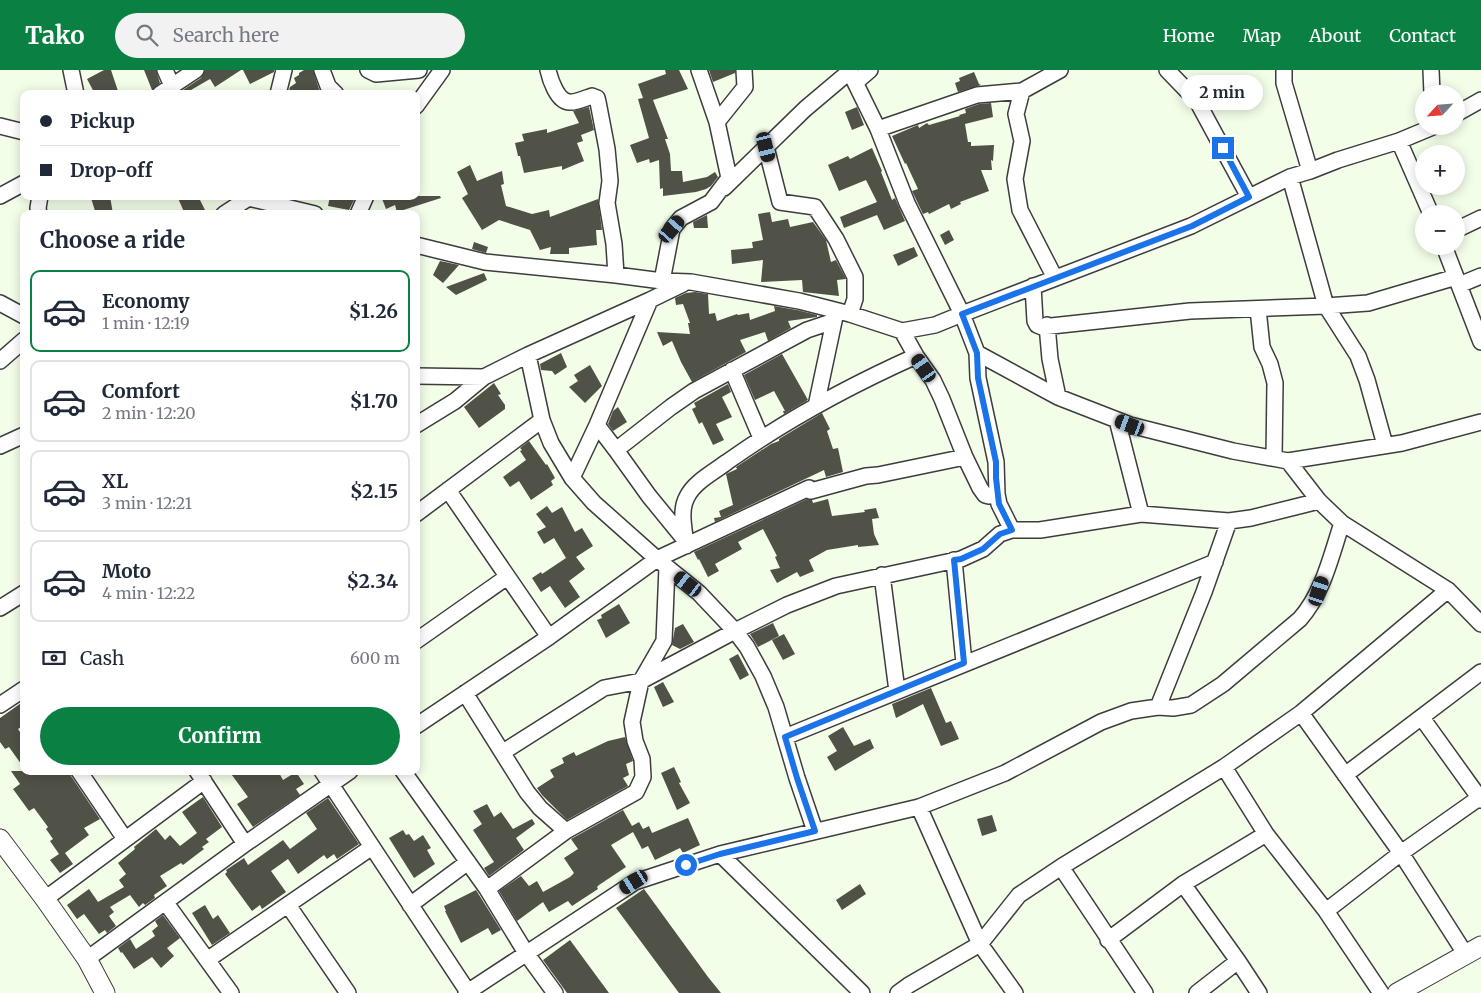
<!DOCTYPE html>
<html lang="en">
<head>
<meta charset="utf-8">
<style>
  body { margin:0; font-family:Merriweather,serif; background:#f2f2f3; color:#1f2937; height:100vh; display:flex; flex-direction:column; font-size:19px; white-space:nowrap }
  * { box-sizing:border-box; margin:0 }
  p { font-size:16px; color:#747a83 }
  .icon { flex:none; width:28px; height:28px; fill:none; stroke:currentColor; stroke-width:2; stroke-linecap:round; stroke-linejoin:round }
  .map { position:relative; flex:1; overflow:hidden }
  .panel { position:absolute; left:20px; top:140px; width:400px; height:565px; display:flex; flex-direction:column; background:#fff; border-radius:10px; box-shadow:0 2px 12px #0003 }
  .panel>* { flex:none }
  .banner { position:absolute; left:20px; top:20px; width:400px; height:110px; border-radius:10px; box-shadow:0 2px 12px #0003; display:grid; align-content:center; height:110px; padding:0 20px; background:#fff }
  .needle { width:32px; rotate:244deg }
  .controls { position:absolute; left:1415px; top:15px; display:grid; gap:10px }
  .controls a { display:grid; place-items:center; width:50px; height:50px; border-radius:50%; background:#fff; box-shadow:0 2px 12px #0003; font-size:25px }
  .end { position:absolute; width:22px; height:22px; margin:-11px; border:6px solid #1a73e8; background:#fff; box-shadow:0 0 0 2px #fff }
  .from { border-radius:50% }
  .bubble { position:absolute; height:35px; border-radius:18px; background:#fff; box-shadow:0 2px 12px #0003; font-size:16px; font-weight:700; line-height:35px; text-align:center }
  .car { position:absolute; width:15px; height:30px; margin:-15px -8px; border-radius:6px; box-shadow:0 0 4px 1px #0007; background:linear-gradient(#222 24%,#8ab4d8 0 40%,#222 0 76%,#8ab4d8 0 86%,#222 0) }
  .banner b { display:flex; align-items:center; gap:18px; height:48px; font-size:19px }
  .banner b+b { border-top:1px solid #e0e1e3 }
  .banner i { width:12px; height:12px; background:#1f2937 }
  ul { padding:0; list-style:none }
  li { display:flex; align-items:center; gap:15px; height:82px; margin:0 10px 8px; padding:0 10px; border:2px solid #e0e1e3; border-radius:10px }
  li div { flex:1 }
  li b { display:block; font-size:19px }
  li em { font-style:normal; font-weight:700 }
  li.selected { border-color:#0b8043 }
  li>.icon { width:45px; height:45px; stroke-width:1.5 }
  h2 { padding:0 20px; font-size:22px; line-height:60px }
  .pay { display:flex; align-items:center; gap:12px; height:55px; padding:0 20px; font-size:19px }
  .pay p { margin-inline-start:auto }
  .button { display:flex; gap:10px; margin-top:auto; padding:10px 20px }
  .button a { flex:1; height:58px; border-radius:30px; background:#0b8043; color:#fff; font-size:20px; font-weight:700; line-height:58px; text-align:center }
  header { display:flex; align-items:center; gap:30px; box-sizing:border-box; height:70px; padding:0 25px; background:#0b8043; color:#fff }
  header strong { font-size:24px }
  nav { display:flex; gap:28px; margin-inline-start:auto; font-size:18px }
  .search { width:350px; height:45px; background:#f2f2f3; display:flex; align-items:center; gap:12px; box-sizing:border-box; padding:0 18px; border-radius:28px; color:#747a83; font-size:19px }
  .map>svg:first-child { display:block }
  .building { fill:#505247 }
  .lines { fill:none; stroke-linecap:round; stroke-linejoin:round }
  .minor-casing { stroke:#3d3d3d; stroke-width:18 }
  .tertiary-casing { stroke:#3d3d3d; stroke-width:21 }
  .minor { stroke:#fff; stroke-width:15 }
  .tertiary { stroke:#fff; stroke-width:19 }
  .route { stroke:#1a73e8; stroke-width:6 }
</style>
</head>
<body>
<header>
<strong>Tako</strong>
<div class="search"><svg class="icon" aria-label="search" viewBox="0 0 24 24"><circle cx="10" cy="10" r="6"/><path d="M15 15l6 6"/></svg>Search here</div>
<nav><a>Home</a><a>Map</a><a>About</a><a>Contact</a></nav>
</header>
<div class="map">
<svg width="1481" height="923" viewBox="0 0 1481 923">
  <rect width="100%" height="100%" fill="#f2fee8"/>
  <path class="building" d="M 104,0 L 111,0 L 119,24 L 95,24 L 87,9 Z
    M 144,0 L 156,0 L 160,13 L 152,20 Z
    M 205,0 L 241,0 L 215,17 L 210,9 L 191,20 L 193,24 L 177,24 L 201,8 Z
    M 243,0 L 274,0 L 274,2 L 250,14 Z
    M 304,0 L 313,0 L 319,19 L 322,24 L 288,24 L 290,17 L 296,13 L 294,8 L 299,5 L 299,3 Z
    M 665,0 L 679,0 L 688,19 L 653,30 L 668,69 L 665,69 L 670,84 L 671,101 L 682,101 L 683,112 L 707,107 L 715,102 L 718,107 L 711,116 L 706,119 L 696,122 L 663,126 L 663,118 L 660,119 L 659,90 L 650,93 L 649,89 L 637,93 L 630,75 L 649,68 L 638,29 L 643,28 L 638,14 L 666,4 Z
    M 709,0 L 735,0 L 735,3 L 713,12 Z
    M 974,2 L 979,14 L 981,15 L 958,22 L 955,13 L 960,11 L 959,8 Z
    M 991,33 L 993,47 L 965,54 L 968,72 L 971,72 L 971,76 L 994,75 L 993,91 L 991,90 L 992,100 L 981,100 L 989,121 L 960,132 L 961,134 L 951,139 L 949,134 L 929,144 L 928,142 L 923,144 L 912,121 L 918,119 L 906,93 L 905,94 L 892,66 L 918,55 L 919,58 L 927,53 L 929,55 L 960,46 L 959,45 L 966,43 L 965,39 L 979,34 Z
    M 589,37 L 594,60 L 581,65 L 583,71 L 577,73 L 584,91 L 562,100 L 562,96 L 524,103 L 520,86 L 518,86 L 515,73 L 524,71 L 522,64 L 547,59 L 547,63 L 579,53 L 573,41 Z
    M 857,37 L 864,55 L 852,60 L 845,42 Z
    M 872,78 L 882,101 L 881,102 L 892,130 L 895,128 L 905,151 L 884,160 L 877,145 L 844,158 L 840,147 L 877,132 L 866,110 L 839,121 L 828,95 L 848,86 L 850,89 Z
    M 470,95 L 477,111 L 502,101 L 504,114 L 501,115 L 506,136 L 532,144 L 549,140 L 550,147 L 598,129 L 602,160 L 596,160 L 597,175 L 569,178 L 569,184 L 550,184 L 551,177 L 540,180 L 530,160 L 499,150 L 482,160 L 462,128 L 468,124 L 457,102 Z
    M 97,126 L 110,126 L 113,144 L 96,144 L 91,128 Z
    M 177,126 L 198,126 L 207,144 L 185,144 Z
    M 330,126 L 341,126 L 354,130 L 349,140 L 328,136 Z
    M 381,126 L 440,126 L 441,128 L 397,142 L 395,135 L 386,139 Z
    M 770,142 L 772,152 L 788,149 L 790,157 L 813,152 L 826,170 L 831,192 L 836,190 L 846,209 L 837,210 L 839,226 L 803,222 L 802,210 L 761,212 L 763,190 L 732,194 L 731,180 L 753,178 L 752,172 L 763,170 L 758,144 Z
    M 707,145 L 708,158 L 694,158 L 693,152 Z
    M 949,160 L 954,170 L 945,175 L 940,165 Z
    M 474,172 L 488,177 L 486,183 L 472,179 Z
    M 914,177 L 918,186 L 898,196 L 893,185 Z
    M 440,191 L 459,195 L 443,213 L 433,205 Z
    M 484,203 L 487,210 L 456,225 L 446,217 Z
    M 695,222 L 708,224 L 709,244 L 715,243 L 717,251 L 737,244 L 738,245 L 749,243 L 750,250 L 775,241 L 774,236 L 797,240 L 817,245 L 817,247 L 788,251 L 791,258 L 768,271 L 765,262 L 740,270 L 746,282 L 692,312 L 681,292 L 672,271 L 663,276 L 657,262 L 690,264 L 688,253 L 690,253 L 683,234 L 676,235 L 675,228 L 686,223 Z
    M 561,283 L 567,297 L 555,305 L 552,301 L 541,300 L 540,294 Z
    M 782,284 L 808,330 L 784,344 L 783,341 L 785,341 L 774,321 L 755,330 L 744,305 Z
    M 590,295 L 602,316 L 585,333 L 569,317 L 578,311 L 574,305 Z
    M 494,313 L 501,324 L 498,325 L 505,335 L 505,339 L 479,358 L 464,337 Z
    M 728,314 L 731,322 L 722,327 L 732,347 L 716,354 L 724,370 L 713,375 L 702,352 L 699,354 L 692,339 L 696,337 L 694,333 Z
    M 618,337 L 627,352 L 613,361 L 608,354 L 613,341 Z
    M 822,343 L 830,359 L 827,361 L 833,379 L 838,378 L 843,402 L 826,407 L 824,400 L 715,452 L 714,448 L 721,447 L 719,441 L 733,435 L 726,404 L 737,399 L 736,397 L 771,374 L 779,371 L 779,369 Z
    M 529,371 L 546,395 L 547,394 L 555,408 L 551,411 L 553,415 L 531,430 L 519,411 L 510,417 L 503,407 L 526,390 L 520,381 L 522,380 L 520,378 Z
    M 807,429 L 812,430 L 813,433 L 828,429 L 832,446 L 865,442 L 864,440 L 876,438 L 879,448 L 872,449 L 874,464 L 879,475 L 858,477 L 858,475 L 827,480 L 809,490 L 814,501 L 800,507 L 797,502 L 777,513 L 770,500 L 780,498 L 775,487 L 777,486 L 763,459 L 738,472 L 742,479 L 715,494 L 719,501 L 708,507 L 699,489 L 698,490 L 694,482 Z
    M 547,436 L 552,443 L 562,437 L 575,462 L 582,458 L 593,476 L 576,487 L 585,499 L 569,511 L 580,527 L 565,538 L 550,516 L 541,522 L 532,508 L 541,502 L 542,504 L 566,488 L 554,468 L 544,474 L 537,462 L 546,457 L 536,444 Z
    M 619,534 L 630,553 L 606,568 L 597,550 L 602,548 L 601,545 Z
    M 773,553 L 779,566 L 758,577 L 750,564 Z
    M 683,554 L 694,572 L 680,579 L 672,575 L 675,558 Z
    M 784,564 L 795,584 L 783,590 L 772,570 Z
    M 738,584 L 749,605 L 740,610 L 729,589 Z
    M 663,612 L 674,632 L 663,637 L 654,617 Z
    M 931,618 L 946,653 L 951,651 L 959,669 L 941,676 L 923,634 L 896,648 L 892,634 Z
    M 24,631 L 24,655 L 18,659 L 24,668 L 24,698 L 9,677 L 5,679 L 0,672 L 0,648 Z
    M 843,657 L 854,676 L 870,669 L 874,678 L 835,701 L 827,687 L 837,681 L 828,666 Z
    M 625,667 L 633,691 L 626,694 L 629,705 L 623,708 L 628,716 L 567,750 L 542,725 L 537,718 L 554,707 L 550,700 L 564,693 L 562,688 L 574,682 L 576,686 L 608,671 Z
    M 674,697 L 681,712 L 679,713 L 690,733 L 677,740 L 661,703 Z
    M 11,701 L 70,701 L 71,706 L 100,749 L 84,758 L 89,765 L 65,783 L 73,794 L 60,803 L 50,790 L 59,784 L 50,771 L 53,769 L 46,759 L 48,757 L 34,738 L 29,741 L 13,719 L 20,714 Z
    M 229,701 L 278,701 L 283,710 L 296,702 L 304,714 L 296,719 L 300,725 L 253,757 L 237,734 L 248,727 Z
    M 203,727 L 222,757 L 206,769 L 209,772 L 202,777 L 204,779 L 183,795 L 181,793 L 160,806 L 167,816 L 154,825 L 155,828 L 145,835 L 143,833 L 139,837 L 130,825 L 110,837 L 114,842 L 109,846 L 116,856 L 107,863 L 105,860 L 99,864 L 84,844 L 77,849 L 67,835 L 89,819 L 98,832 L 124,817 L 119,810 L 126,804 L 118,793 L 135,779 L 134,777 L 156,759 L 165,770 L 170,765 L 180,776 L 197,763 L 182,742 Z
    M 328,728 L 359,774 L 337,789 L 334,784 L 327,789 L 324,785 L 298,804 L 288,789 L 271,801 L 286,822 L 262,839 L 260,835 L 252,841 L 225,804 L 227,802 L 226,800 L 244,788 L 248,795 L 283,770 L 290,779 L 317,759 L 306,743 Z
    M 487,734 L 494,747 L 501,742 L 513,759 L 532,749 L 535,754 L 516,768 L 524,780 L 489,806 L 484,798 L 494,792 L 473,760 L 482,754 L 473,741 Z
    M 623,740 L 632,756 L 639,752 L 643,759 L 649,756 L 652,763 L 688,748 L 700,775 L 683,783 L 680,778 L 655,790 L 648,776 L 642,779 L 633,762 L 611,775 L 626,797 L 599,815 L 597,817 L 598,819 L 572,836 L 568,831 L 549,842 L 543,832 L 517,851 L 499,821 L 521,806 L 529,816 L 537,811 L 543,822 L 570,807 L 574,803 L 564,788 L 578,779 L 571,769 Z
    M 992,745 L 997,761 L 982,766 L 977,749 Z
    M 403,760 L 406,765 L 409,764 L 414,771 L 423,765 L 431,778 L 427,780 L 435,794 L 414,808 L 389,768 Z
    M 860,814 L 866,824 L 842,840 L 836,830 Z
    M 644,819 L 708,907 L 721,923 L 679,923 L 616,838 Z
    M 476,820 L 501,860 L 492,865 L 488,858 L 461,873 L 445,841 L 446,841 L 444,836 Z
    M 205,835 L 213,849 L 218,845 L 230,863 L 212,875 L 192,843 Z
    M 163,845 L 180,868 L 167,878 L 174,886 L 161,898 L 152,887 L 134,899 L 122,882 L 121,883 L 118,878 L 130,869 L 136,879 L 155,866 L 152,861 L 158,856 L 155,851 Z
    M 570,870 L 609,923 L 567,923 L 543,890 Z"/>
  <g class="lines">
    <defs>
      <path id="minor" d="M 71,0 L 76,24
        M 165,0 L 172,16
        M 322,0 L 328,16 L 336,24
        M 368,0 L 376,4 L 419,0
        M 548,0 C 550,9 557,31 569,32 C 575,33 586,28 592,26 L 597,28 L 598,32 L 607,79 L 610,111 L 607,133 L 614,174 L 616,205
        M 849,0 L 878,59 L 907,133 L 962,244 L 977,283 L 1058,327 L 1130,355 L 1233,381 L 1288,391 L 1319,431 L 1342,453 L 1448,520 L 1481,554
        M 1167,0 L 1197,31 L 1249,127
        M 1284,0 L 1284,13 L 1310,101
        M 1431,0 L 1432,24
        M 856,12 L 870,0
        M 1022,21 L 1016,44 L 1022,71 L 1015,109 L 1020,140 L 1055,208
        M 160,24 L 196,0
        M 278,24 L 284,0
        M 416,36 L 442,0
        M 1456,44 L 1481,30
        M 717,52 L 745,17 L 744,0
        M 0,56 L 24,62
        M 878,59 L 977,25 L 1022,21 L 1060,0
        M 1399,71 L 1431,144
        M 766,77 L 780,132 L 815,137 L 836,169 L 855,207 L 855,229 L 850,244
        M 1290,107 L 1326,236 L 1358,286 L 1367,310 L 1385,375
        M 724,118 L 805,39 L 850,1
        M 0,126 L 24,113
        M 240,126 L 315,144
        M 39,144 L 38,138 L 40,126
        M 224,144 L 247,129
        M 358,144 L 366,126
        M 1456,160 L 1481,148
        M 416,175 L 485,192 L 616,205 L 662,211 L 691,212 L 799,231 L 850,244 L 902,261 L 935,255 L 962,244 L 1191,156 L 1290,107 L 1310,101 L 1338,90 L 1399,71 L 1435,56
        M 1444,176 L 1481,272
        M 662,211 L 672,159 L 681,148 L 711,132 L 729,108 L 717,52 L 699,0
        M 1459,215 L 1481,206
        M 1033,216 L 1035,251 L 1037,255 L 1042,257 L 1190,241 L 1326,236 L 1368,233 L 1456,207
        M 0,233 L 24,246
        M 1258,239 L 1262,277 L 1270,294 L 1275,313 L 1274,388
        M 1047,255 L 1050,289 L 1058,327
        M 902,261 L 916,286 L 933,310 L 942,329 L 965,387 L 980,418 L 985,425 L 989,426 L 997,424
        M 977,283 L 978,308 L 996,392 L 997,424 L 999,434 L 1012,460
        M 528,285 L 542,350 L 551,373 L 572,408 L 594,433 L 657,489 L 699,523 L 735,561 L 747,577 L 763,606 L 776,637 L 797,708 L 815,761
        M 0,291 L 24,270
        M 732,300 L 761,368
        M 416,306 L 484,307
        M 816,336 L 836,242
        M 1117,350 L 1141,444
        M 416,355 L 455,331 L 484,307 L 528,285 L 650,230 L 683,214
        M 597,355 L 616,380 L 671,337 L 694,321 L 807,260 L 834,251
        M 0,376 L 24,365
        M 616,380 L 649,426 L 685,470
        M 1288,391 L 1402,373 L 1481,352
        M 572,408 L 597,355 L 650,230
        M 448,420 L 549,567
        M 416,444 L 542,350
        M 686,476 C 685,461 679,441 687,427 C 694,412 714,402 727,392 C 786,350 849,316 916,286
        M 954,490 L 964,593
        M 882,505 L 897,621
        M 0,538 L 24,523
        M 416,571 L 507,507
        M 465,623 L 527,722 L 540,738 L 566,761
        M 0,635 L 24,619
        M 1158,637 L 1204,522 L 1229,451
        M 1301,643 L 1401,783 L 1466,885
        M 1422,648 L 1481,730
        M 416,656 L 549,567 L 657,489 L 809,418 L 811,421 L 866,406 L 878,405 L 965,387
        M 785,667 L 1215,492
        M 503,682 L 604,618 L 641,611 L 735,561 L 787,535 L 836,516 L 961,489 L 983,479 L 1000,464 L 1012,460 L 1040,460 L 1141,444 L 1229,451 L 1251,448 L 1319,431
        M 1224,697 L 1266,764 L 1326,841 L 1381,923
        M 79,701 L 125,769
        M 197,701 L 245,774
        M 322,701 L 468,922
        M 403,701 L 487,819 L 526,883 L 555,923
        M 1345,705 L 1481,602
        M 919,737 L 980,874 L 1015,923
        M 720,784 L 862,923
        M 1061,797 L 1145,923
        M 1183,814 L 1238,891 L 1259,923
        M 487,819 L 566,761 L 636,722 L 643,707 L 642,689 L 635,671 L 632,652 L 641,611 L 664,571 L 667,497
        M 45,829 L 204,711
        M 166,833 L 231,923
        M 288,835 L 348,923
        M 410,835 L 468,792
        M 1326,841 L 1401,783 L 1479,728
        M 1108,870 L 1183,814 L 1266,764
        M 87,889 L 245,774 L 350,701
        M 207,890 L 372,777
        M 466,923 L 635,812 L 720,784 L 919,737 L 1005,703 L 1101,652 L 1131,641 L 1158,637 L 1173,638 L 1191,635 L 1223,614 L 1300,549 C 1323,523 1331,486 1342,453
        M 898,923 L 909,915 L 980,874 L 1019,825 L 1061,797 L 1224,697 L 1301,643 L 1448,520
        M 1197,923 L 1238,891"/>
      <path id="tertiary" d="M 0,769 L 45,829 L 87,889 L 105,923
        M 1397,923 L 1481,876"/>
    </defs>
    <use href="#minor" class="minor-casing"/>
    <use href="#tertiary" class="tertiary-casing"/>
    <use href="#minor" class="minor"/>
    <use href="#tertiary" class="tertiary"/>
  </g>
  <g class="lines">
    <path class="route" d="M 686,795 L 720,784 L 815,761 L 797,708 L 785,667 L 964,593 L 954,490 L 961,489 L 983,479 L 1000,464 L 1012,460 L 999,434 L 996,408 L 996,392 L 978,308 L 977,283 L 962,244 L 1192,156 L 1249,127 L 1223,78"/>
  </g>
</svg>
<div class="controls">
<a><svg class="needle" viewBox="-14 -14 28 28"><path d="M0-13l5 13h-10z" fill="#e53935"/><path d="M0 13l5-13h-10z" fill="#747a83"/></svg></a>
<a>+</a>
<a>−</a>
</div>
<i class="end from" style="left:686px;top:795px"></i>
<i class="end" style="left:1223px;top:78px"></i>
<div class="bubble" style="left:1181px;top:5px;width:82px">2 min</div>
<i class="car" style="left:766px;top:77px;rotate:166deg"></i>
<i class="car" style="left:672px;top:159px;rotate:41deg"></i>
<i class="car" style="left:924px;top:298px;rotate:325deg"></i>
<i class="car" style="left:1130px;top:355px;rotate:291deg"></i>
<i class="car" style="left:688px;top:514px;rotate:308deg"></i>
<i class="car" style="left:1319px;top:521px;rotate:18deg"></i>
<i class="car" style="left:634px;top:812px;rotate:237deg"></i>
<div class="banner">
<b><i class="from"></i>Pickup</b>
<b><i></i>Drop-off</b>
</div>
<section class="panel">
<h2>Choose a ride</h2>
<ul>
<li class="selected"><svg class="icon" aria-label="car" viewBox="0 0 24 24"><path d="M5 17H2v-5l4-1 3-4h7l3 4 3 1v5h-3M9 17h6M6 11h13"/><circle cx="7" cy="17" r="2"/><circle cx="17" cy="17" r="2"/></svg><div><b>Economy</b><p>1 min · 12:19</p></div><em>$1.26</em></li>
<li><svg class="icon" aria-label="car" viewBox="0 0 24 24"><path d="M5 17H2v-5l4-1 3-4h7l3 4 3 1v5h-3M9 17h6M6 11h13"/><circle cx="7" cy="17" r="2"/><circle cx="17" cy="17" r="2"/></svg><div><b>Comfort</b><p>2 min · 12:20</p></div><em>$1.70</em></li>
<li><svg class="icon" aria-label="car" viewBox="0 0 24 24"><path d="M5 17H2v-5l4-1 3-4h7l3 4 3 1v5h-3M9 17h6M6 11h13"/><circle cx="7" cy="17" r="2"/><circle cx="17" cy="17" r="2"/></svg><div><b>XL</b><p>3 min · 12:21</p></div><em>$2.15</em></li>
<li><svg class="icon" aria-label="car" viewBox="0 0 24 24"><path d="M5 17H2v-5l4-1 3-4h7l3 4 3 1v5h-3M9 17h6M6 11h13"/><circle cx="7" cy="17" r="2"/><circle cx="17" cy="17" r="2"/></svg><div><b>Moto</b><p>4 min · 12:22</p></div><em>$2.34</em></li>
</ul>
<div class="pay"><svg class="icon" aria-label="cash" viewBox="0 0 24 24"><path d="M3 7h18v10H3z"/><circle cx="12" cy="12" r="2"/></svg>Cash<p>600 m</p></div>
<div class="button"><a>Confirm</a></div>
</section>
</div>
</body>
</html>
